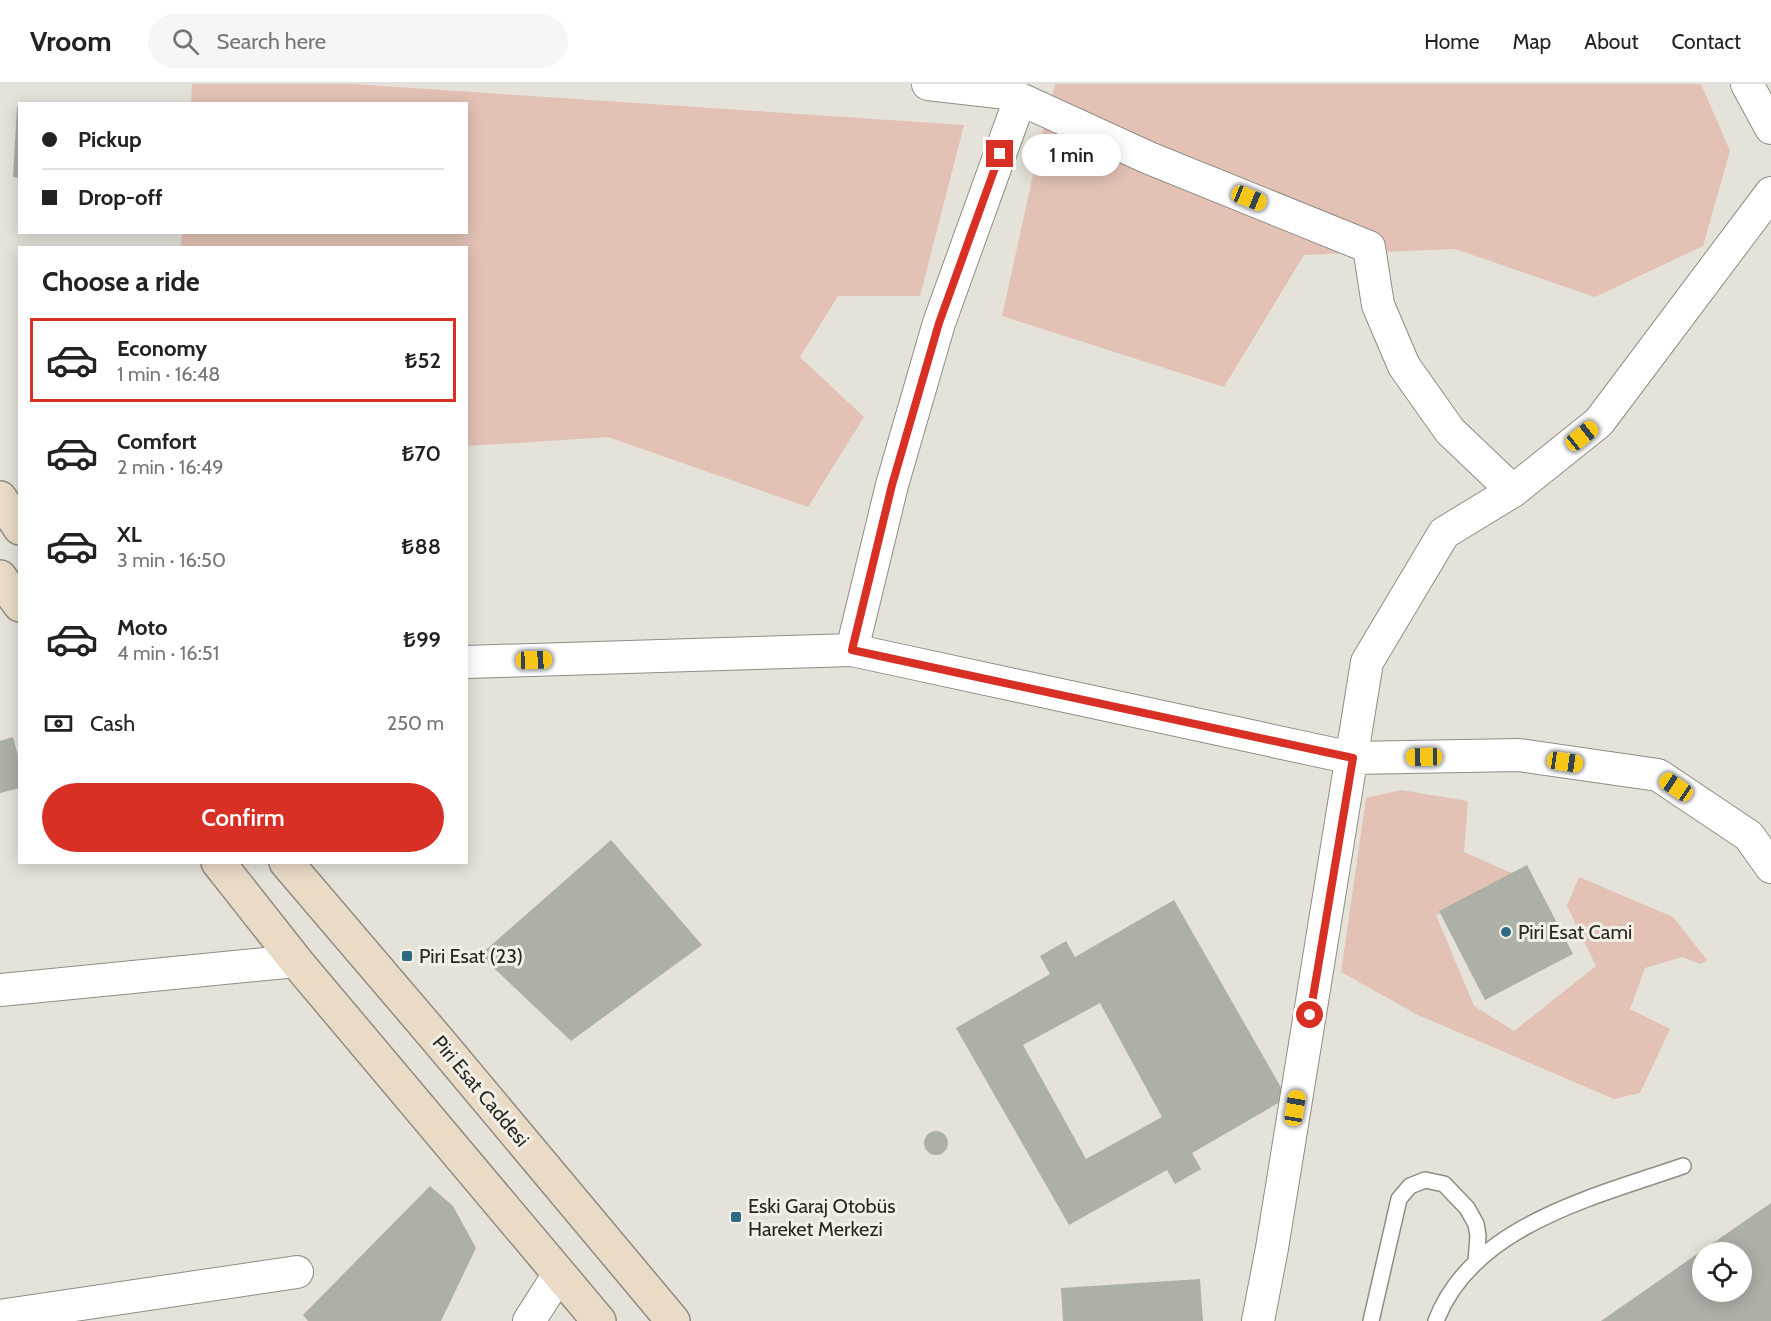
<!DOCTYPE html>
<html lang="en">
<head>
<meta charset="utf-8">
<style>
  body { margin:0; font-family:Cabin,sans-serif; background:#f6f6f6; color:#222; height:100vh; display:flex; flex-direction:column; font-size:22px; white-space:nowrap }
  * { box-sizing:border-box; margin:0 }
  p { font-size:20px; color:#767676 }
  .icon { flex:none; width:33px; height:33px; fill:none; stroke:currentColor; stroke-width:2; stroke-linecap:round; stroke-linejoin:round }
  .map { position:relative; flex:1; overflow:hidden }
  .panel { position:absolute; left:18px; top:162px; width:450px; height:618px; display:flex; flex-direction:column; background:#fff; border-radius:0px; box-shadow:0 3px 15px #0003 }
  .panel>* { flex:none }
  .hud { position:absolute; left:18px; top:18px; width:450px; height:132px; border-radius:0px; box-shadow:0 3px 15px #0003; display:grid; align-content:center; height:132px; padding:0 24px; background:#fff }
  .fabs { position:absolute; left:1692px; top:1158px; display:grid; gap:12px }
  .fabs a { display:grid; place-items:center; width:60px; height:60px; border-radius:50%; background:#fff; box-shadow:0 3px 15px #0003; font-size:30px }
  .end { position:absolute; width:27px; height:27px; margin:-14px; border:8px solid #d93025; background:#fff; box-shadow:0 0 0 3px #fff }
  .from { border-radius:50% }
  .bubble { position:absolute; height:42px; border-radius:21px; background:#fff; box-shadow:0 3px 15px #0003; font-size:20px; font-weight:600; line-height:42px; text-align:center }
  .car { position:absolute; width:18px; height:36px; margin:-18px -9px; border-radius:8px; box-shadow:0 0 4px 2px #0007; background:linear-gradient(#f5c518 24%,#345 0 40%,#f5c518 0 76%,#345 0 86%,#f5c518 0) }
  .hud b { display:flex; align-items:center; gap:21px; height:57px; font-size:22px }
  .hud b+b { border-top:2px solid #e0e0e0 }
  .hud i { width:15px; height:15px; background:#222 }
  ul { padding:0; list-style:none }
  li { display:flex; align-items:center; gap:18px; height:84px; margin:0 12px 9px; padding:0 12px; border:3px solid transparent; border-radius:0px }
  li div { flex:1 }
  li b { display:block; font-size:22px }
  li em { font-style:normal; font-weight:600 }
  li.selected { border-color:#d93025 }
  li>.icon { width:54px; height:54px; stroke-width:1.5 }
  h2 { padding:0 24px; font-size:27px; line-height:72px }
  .pay { display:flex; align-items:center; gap:15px; height:66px; padding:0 24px; font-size:22px }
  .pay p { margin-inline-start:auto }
  .button { display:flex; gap:12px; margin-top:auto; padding:12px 24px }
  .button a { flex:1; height:69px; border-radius:36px; background:#d93025; color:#fff; font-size:24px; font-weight:600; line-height:69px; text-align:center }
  header { display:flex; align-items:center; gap:36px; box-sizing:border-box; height:84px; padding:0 30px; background:#fff; border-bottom:2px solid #e0e0e0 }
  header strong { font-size:28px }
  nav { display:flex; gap:33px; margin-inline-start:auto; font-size:21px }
  .search { width:420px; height:54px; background:#f6f6f6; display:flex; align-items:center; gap:15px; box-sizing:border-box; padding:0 21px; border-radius:33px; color:#767676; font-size:22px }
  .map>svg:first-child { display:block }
  .green { fill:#e3c2b5 }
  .building { fill:#adb0a7; fill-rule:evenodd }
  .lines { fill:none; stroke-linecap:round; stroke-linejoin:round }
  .lane-casing { stroke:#8f8d84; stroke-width:18 }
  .street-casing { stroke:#8f8d84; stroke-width:34 }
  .secondary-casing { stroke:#8f8d84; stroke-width:36 }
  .lane { stroke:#fff; stroke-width:15 }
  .street { stroke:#fff; stroke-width:32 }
  .secondary { stroke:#eadbc7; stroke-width:33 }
  .route { stroke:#d93025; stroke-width:8 }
  .poi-dot { fill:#2f6881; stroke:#f2f0e6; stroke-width:2 }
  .labels { text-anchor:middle; stroke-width:6; stroke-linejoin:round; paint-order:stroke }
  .poi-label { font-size:20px; fill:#292825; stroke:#f2f0e6; text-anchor:start }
  .street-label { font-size:20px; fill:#292825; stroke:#f2f0e6 }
</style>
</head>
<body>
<header>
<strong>Vroom</strong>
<div class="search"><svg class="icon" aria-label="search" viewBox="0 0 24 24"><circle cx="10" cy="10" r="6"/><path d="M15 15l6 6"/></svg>Search here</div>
<nav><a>Home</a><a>Map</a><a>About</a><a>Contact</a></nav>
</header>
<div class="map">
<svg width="1771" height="1237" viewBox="0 0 1771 1237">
  <rect width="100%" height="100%" fill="#e4e2d9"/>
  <path class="green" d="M 192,0 L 352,0 L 964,41 L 920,212 L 838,212 L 800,273 L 864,333 L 808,423 L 608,353 L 467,362 L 466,164 L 181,163 L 182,149 L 466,148 L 466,20 L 191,19 Z
    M 1055,0 L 1701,0 L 1730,67 L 1703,162 L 1595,213 L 1455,165 L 1304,171 L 1224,303 L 1002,232 L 1042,50 Z
    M 1401,706 L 1468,717 L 1464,768 L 1525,795 L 1436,831 L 1474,922 L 1514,947 L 1596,882 L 1567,822 L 1579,793 L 1673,833 L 1707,876 L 1700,880 L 1682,873 L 1645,884 L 1630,925 L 1670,945 L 1640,1009 L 1614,1015 L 1418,931 L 1341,888 L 1366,714 Z"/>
  <path class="building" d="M 17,23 L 20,23 L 20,94 L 13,93 Z
    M 13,653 L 20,679 L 20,704 L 0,709 L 0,657 Z
    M 611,756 L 702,861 L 571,957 L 480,871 Z
    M 1527,781 L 1573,870 L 1485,916 L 1439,827 Z
    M 1174,816 L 1287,1014 L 1192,1069 L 1201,1085 L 1175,1100 L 1167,1086 L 1069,1141 L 956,944 L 1050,890 L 1040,872 L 1066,857 L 1075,873 ZM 1100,919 L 1162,1033 L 1086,1075 L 1023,961 Z
    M924 1059a12 12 0 1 1 24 0a12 12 0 1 1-24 0Z
    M 430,1102 L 453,1122 L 476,1164 L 441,1237 L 308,1237 L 303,1231 Z
    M 1771,1119 L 1771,1237 L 1601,1237 L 1700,1168 ZM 1702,1168 L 1742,1168 L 1742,1208 L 1702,1208 Z
    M 1200,1195 L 1203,1237 L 1063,1237 L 1061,1204 Z"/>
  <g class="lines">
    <defs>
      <path id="lane" d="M 1371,1237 L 1399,1115 L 1410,1102 L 1425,1096 L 1444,1100 L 1467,1124 L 1476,1140 L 1478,1152 L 1476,1178
        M 1436,1237 C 1472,1141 1597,1112 1683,1082"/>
      <path id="street" d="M 928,0 L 1007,9 L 1149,74 L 1369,163 L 1378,221 L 1404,282 L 1450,347 L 1513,407
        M 1747,0 L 1771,44
        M 852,566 L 892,401 L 939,239 L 1020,15
        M 466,578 L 852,566 L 1352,674 L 1519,671 L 1658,691 L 1749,752 L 1771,783
        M 0,906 L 296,877
        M 0,1232 L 297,1188
        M 529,1237 L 559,1190
        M 1258,1237 L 1272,1164 L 1367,578 L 1444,449 L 1513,407 L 1599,338 L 1771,109"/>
      <path id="secondary" d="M 0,414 L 20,444
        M 0,493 L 20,521
        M 218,778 L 296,877 L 599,1237
        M 286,778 L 437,955 L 673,1237"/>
    </defs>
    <use href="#lane" class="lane-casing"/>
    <use href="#street" class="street-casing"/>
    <use href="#secondary" class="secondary-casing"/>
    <use href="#lane" class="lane"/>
    <use href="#street" class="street"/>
    <use href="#secondary" class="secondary"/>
  </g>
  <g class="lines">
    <path class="route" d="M 1000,70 L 939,239 L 892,401 L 852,566 L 1353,674 L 1310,931"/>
  </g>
  <g class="poi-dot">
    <circle cx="1506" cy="848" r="6"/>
    <rect x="401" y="866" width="12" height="12" rx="3"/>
    <rect x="730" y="1127" width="12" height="12" rx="3"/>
  </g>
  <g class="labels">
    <g class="poi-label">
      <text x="1518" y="855">Piri Esat Cami</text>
      <text x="419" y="879">Piri Esat (23)</text>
      <text x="748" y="1129">Eski Garaj Otobüs<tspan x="748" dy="23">Hareket Merkezi</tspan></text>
    </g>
    <g class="street-label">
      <text transform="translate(481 1007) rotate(50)" y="7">Piri Esat Caddesi</text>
    </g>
  </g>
</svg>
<div class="fabs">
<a><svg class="icon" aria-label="locate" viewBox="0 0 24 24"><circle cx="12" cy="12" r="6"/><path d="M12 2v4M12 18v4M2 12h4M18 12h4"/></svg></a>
</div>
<i class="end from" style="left:1310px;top:931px"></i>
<i class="end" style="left:1000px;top:70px"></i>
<div class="bubble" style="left:1022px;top:50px;width:99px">1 min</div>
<i class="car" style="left:1249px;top:114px;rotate:112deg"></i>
<i class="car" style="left:1582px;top:352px;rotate:51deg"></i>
<i class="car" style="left:534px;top:576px;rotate:88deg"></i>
<i class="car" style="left:1424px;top:673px;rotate:269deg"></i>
<i class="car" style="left:1565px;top:678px;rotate:98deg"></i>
<i class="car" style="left:1676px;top:703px;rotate:304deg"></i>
<i class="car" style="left:1295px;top:1024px;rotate:9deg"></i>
<div class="hud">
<b><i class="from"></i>Pickup</b>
<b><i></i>Drop-off</b>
</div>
<section class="panel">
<h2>Choose a ride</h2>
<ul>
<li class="selected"><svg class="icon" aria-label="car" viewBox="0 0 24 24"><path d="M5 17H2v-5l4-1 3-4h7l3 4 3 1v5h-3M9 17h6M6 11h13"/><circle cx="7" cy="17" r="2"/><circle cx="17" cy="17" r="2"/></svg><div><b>Economy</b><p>1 min · 16:48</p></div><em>₺52</em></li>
<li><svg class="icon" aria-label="car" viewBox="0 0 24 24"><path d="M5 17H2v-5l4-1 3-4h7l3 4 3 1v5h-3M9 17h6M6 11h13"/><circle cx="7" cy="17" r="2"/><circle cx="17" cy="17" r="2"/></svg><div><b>Comfort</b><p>2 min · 16:49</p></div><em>₺70</em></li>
<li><svg class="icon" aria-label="car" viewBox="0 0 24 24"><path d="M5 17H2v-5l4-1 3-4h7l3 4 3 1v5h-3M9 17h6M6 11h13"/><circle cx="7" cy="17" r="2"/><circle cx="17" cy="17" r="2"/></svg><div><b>XL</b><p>3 min · 16:50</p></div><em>₺88</em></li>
<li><svg class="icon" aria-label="car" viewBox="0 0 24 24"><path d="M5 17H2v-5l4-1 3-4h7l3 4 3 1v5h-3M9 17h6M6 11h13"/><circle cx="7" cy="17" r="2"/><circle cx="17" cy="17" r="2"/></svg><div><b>Moto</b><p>4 min · 16:51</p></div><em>₺99</em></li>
</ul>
<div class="pay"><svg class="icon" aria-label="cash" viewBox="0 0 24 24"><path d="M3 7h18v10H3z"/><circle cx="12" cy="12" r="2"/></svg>Cash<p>250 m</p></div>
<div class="button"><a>Confirm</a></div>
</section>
</div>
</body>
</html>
